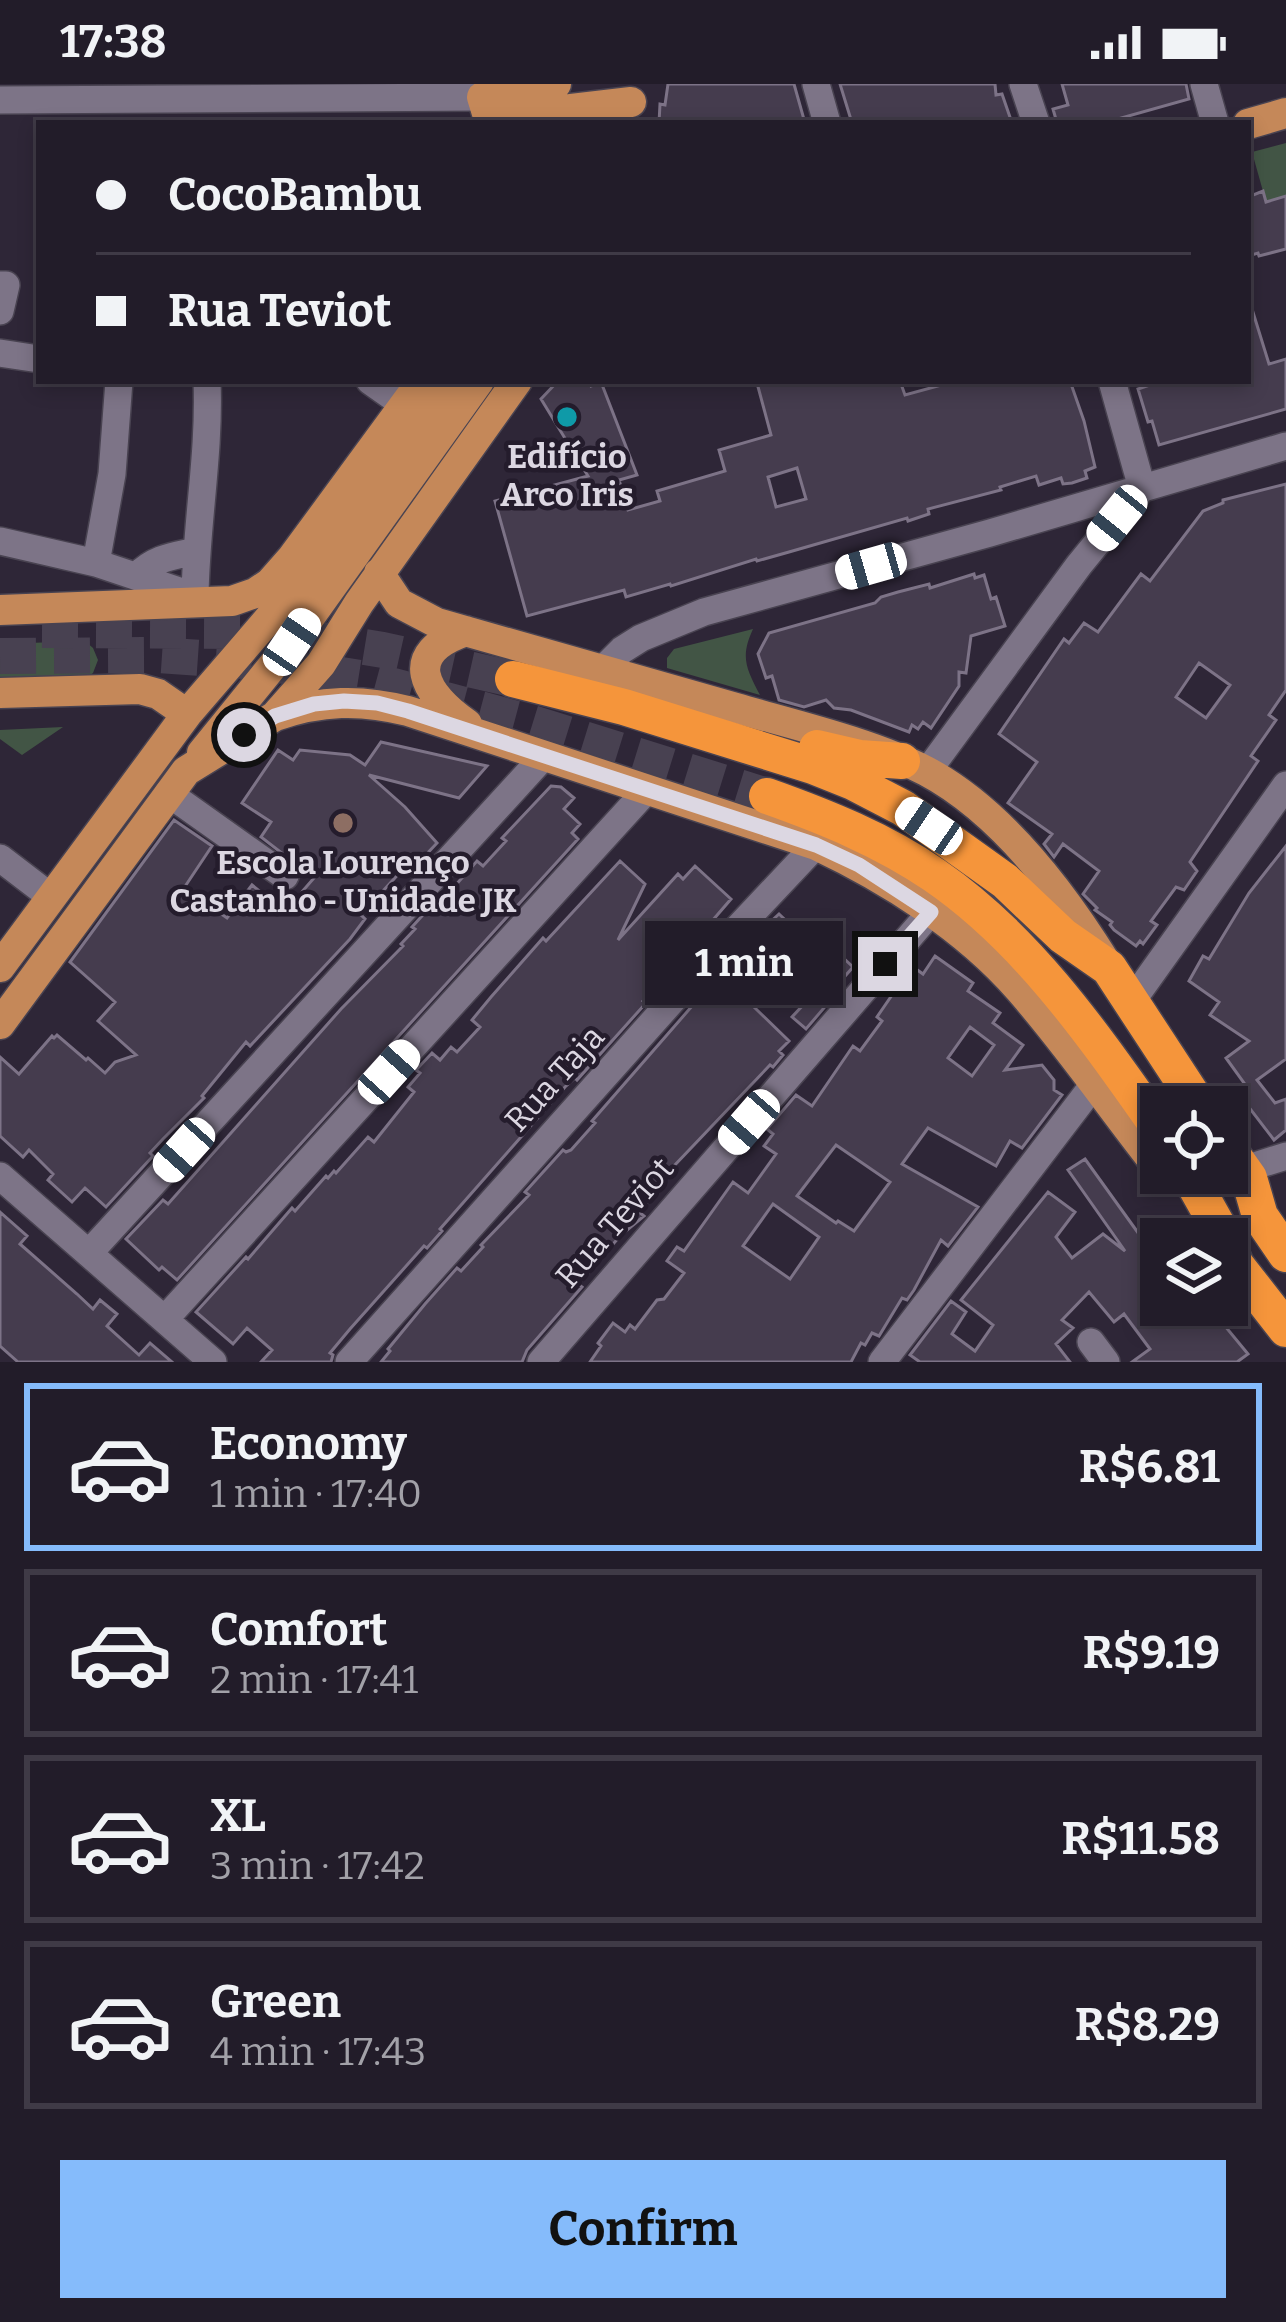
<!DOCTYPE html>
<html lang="en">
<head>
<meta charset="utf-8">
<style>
  body { margin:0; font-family:Bitter,serif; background:#2e2935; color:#f1f3f6; height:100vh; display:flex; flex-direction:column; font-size:45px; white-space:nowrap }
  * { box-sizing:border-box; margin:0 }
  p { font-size:39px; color:#a2a1a8 }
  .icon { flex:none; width:66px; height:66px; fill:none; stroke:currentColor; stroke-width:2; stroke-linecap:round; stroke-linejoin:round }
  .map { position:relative; height:1278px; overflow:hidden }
  .panel { display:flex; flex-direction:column; background:#221c29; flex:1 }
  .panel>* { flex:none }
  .top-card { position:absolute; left:36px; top:36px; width:1215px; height:264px; border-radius:0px; box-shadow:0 6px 18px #0003,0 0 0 3px #3f3a46; display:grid; align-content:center; height:264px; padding:0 60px; background:#221c29 }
  .controls { position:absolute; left:1140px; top:1002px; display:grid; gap:24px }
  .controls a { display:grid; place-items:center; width:108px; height:108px; border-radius:0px; background:#221c29; box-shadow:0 6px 18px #0003,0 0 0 3px #3f3a46; font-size:60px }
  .end { position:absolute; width:54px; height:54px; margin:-27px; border:15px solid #dcd7e2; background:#111; box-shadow:0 0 0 6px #111 }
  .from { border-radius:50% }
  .bubble { position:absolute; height:84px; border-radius:0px; background:#221c29; box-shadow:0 6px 18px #0003,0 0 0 3px #3f3a46; font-size:39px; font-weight:700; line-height:84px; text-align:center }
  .car { position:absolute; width:36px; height:72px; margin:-36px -18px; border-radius:15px; box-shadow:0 0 9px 3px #0007; background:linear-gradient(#fff 24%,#345 0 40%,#fff 0 76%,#345 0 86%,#fff 0) }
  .top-card b { display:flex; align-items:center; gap:42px; height:114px; font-size:45px }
  .top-card b+b { border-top:3px solid #3f3a46 }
  .top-card i { width:30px; height:30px; background:#f1f3f6 }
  ul { padding:21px 0 0; list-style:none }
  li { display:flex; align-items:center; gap:36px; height:168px; margin:0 24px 18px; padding:0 36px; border:6px solid #3f3a46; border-radius:0px }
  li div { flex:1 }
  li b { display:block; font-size:45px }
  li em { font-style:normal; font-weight:700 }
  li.current { border-color:#85bbfb }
  li>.icon { width:108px; height:108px; stroke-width:1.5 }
  .button { display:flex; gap:24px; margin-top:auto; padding:24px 60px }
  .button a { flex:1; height:138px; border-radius:0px; background:#85bbfb; color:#111; font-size:48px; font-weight:700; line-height:138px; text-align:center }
  .status { display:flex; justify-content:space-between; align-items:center; height:84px; padding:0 60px; background:#221c29; direction:ltr }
  .status svg { height:33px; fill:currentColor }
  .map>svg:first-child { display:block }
  .green { fill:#425545 }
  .building { fill:#453c4e; stroke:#7d7387; stroke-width:3; fill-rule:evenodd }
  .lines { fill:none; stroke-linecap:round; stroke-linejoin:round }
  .major-tunnel { stroke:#484151; stroke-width:30; stroke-dasharray:30 15; stroke-linecap:butt }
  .highway-tunnel { stroke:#484151; stroke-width:36; stroke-dasharray:36 18; stroke-linecap:butt }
  .minor-casing { stroke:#494351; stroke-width:30 }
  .major-casing { stroke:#494351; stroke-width:33 }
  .highway-casing { stroke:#494351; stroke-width:39 }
  .minor { stroke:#7d7487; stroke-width:27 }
  .major { stroke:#c58859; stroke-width:30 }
  .highway { stroke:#f5953b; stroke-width:36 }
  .route { stroke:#dcd7e2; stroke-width:15 }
  .culture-dot { fill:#0f9aa8; stroke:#241c2c; stroke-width:4.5 }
  .education-dot { fill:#8d6e63; stroke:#241c2c; stroke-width:4.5 }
  .labels { text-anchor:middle; stroke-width:9; stroke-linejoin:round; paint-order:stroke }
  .poi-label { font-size:33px; font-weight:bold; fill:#dcd7e2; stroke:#241c2c }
  .street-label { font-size:33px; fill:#dcd7e2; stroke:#241c2c }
</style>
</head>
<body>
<div class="status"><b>17:38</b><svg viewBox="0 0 49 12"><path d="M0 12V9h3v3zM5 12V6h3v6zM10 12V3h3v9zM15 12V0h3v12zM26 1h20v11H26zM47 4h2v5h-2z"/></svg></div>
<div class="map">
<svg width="1286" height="1278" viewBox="0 0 1286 1278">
  <rect width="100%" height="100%" fill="#2e2637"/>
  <path class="green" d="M 1286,59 L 1286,112 L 1266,118 L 1252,68 Z
    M 753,545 C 740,573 746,584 760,611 L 667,584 L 667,574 L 674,565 Z
    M 85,557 L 93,564 L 98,576 L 93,589 L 85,595 L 0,601 L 0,560 Z
    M 63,643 L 22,671 L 0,655 L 0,646 Z"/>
  <path class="building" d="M 668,0 L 794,0 L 805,39 L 659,39 L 660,20 L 665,21 Z
    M 840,0 L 995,0 L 996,11 L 1002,10 L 1012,39 L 852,39 Z
    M 1062,0 L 1186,0 L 1189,15 L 1114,36 L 1115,39 L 1057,39 L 1053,25 L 1068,21 Z
    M 1263,107 L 1266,118 L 1286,112 L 1286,165 L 1259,172 L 1258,169 L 1248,172 L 1248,113 Z
    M 1252,225 L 1269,280 L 1286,275 L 1286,325 L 1159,361 L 1152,337 L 1148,338 L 1138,305 L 1147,302 L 1146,297 L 1248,297 L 1248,226 Z
    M 558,297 L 589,297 L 591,302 L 601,298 L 637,391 L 619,396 L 628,426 L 660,417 L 657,407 L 725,387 L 719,366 L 771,351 L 757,299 L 766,297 L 900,297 L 905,311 L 956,297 L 1070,297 L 1084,337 L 1095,383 L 1085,387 L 1087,394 L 1072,399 L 1063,400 L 1061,394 L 1039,401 L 1036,392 L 1000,403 L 1001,406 L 928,425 L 929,430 L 908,437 L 907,434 L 789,468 L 757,477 L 756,475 L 671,502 L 670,500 L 626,513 L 624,506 L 527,532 L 495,417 L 588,392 L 541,315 ZM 797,384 L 806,415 L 776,423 L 768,393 Z
    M 1286,400 L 1286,606 L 1269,631 L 1276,636 L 1251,672 L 1258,677 L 1190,778 L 1197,787 L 1184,806 L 1176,803 L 1151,837 L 1157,841 L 1143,860 L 1140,857 L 1136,862 L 1114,846 L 1110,841 L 1112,838 L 1095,826 L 1097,824 L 1083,810 L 1099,787 L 1063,760 L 1054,773 L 1044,760 L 1052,750 L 1008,719 L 1037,678 L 999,650 L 1064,555 L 1069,559 L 1084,539 L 1098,548 L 1141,490 L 1150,497 L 1203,427 L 1223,419 L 1223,416 ZM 1199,579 L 1230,601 L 1206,634 L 1176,613 Z
    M 974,490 L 975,494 L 984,491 L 991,515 L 996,513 L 1005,542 L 971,552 L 966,589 L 959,588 L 959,602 L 931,644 L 923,638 L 918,645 L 912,641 L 909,648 L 851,626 L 834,624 L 826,616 L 804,623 L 779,616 L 772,592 L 766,594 L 758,570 L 769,549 L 875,519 L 881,513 L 898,508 L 929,500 L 930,504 Z
    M 381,658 L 487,682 L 459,714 L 369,691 L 405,723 L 437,759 L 420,777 L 415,772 L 361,831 L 365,835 L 350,855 L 250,962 L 246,958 L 202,1012 L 204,1014 L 163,1055 L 150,1069 L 153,1072 L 106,1123 L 85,1104 L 72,1118 L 48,1096 L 53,1090 L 29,1066 L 23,1073 L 0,1052 L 0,973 L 19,990 L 52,952 L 54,954 L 57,951 L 86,976 L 88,974 L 105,989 L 115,978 L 136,971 L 98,937 L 115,918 L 70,878 L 174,736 L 212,762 L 184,804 L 227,834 L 252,801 L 273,818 L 287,825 L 314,794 L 261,753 L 271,738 L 242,719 L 278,666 L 293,676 L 300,666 L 350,671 L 365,681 Z
    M 551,702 L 561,703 L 574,714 L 564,725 L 580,740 L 572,749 L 578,755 L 177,1196 L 162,1183 L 159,1186 L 126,1155 L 163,1116 L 168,1120 L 341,925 L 403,862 L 401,860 L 415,845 L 412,843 L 431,822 L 434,819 L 437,822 L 477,777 L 483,782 L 506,757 L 502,754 Z
    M 1286,762 L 1286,975 L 1257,996 L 1275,1019 L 1286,1015 L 1286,1046 L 1274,1056 L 1238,1009 L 1247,1003 L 1226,974 L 1249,957 L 1210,931 L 1219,918 L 1189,897 L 1203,872 L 1209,875 L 1249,809 Z
    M 620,777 L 645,800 L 618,856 L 678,790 L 683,795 L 695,782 L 731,815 L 643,917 L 646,919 L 577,996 L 575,994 L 565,1003 L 440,1145 L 442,1147 L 427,1164 L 424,1162 L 350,1245 L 330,1269 L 333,1271 L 331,1278 L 261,1278 L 272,1266 L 247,1244 L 233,1260 L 196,1228 L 246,1173 L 248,1175 L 292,1124 L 295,1127 L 326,1092 L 328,1094 L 334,1087 L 336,1089 L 368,1053 L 374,1058 L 414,1008 L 408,1003 L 420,989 L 416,986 L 432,969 L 440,976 L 451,963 L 457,968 L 480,943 L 472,936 L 491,913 L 543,854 L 546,857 Z
    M 779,830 L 816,865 L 824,856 L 853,883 L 832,907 L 835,911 L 806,945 L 792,933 L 805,919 L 746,865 L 752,859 L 750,857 Z
    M 935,872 L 973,899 L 968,907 L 1000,929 L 993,939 L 1023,961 L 1005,986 L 1042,981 L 1054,996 L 1054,1006 L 1062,1011 L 1022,1064 L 1010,1057 L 996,1082 L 928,1044 L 902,1080 L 978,1123 L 948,1162 L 941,1156 L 914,1206 L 907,1216 L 902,1214 L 879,1252 L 872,1249 L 865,1261 L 861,1259 L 851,1278 L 590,1278 L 601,1262 L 598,1259 L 613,1239 L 625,1248 L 630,1241 L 635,1245 L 657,1216 L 664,1215 L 684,1189 L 667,1177 L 677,1163 L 684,1167 L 733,1098 L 748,1109 L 776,1070 L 764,1062 L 773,1050 L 767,1045 L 796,1011 L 812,1022 L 853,962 L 860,967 L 882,937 L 877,933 L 912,882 L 923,890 ZM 970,943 L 994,961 L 972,992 L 948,974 ZM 836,1061 L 890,1098 L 854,1147 L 838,1137 L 836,1139 L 797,1112 ZM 773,1120 L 819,1153 L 790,1195 L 743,1162 Z
    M 720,890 L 789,957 L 779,967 L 783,971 L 773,983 L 770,981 L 653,1104 L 657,1108 L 639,1128 L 644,1132 L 621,1151 L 578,1200 L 582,1203 L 527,1266 L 522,1278 L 381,1278 L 390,1267 L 388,1265 L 425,1220 L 457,1184 L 461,1187 L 483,1163 L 481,1161 L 529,1111 L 525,1108 L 563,1066 L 566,1068 L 571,1066 L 595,1039 L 592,1037 Z
    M 1085,1075 L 1149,1164 L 1139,1171 L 1161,1203 L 1161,1221 L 1181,1221 L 1194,1238 L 1211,1225 L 1248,1270 L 1237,1278 L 1132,1278 L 1150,1265 L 1124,1230 L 1114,1238 L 1089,1208 L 1062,1236 L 1073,1244 L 1056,1260 L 1070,1278 L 920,1278 L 910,1271 L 951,1217 L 966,1228 L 952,1250 L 975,1267 L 993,1241 L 961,1216 L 1048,1108 L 1075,1128 L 1056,1153 L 1072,1174 L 1103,1150 L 1125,1167 L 1068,1086 Z
    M 0,1128 L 27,1152 L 20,1160 L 77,1210 L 93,1225 L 100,1216 L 117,1230 L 107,1242 L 139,1271 L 150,1259 L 172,1278 L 18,1278 L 0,1262 Z"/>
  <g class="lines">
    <path class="major-tunnel" d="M 599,39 L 608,0"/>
    <path class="highway-tunnel" d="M 42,546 L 266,547 L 383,566 L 513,595
      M 0,572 L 157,571 L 259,578 L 367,595 L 532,639 L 767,712"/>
    <defs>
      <path id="minor" d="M 816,0 L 827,39
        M 1023,0 L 1036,39
        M 1204,0 L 1215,39
        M 0,16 L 482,13
        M 0,201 L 6,201 L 0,227
        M 0,269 L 39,275
        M 370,297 L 404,321
        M 1112,297 L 1142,404
        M 0,457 L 96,479 L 203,515
        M 96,479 L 112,390 L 119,297
        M 137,492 C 154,474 173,472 196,467
        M 195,512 C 196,440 210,369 207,297
        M 602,586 L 622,566 L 641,554 L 704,528 L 990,449 L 1286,362
        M 927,688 L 1079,481 L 1142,404
        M 168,709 L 285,792
        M 0,774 L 51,813
        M 1132,917 L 1286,701
        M 1242,1086 L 1286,1072
        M 0,1092 L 213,1278
        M 89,1169 L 545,671
        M 165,1235 L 646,707
        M 1091,1258 L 1106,1278
        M 349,1278 L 720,863 L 816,761
        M 541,1278 L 931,828
        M 882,1278 L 1095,999"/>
      <path id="major" d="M 490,39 L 482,13 L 524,8 L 556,0
        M 501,39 L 537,29 L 631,18
        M 1248,40 L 1286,29
        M 379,489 L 399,519 L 437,539 C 536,568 636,596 736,624 C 795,641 872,659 926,687 C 1001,727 1062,808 1106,879
        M 0,526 L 232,517 L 255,509 L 270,499 L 292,474 L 422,297
        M 466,547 C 400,570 424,609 467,640
        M 0,609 L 140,605 L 158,610 L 187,630
        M 275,632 C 321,616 361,615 408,627 L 816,761 C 888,795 966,844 1019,905 C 1070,963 1113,1027 1161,1087
        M 202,669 L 292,558 L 479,297
        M 0,883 L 187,630 L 310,487 L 449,297
        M 0,940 L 186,687 L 275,632 L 321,580 L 359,519 L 517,297"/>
      <path id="highway" d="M 513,595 L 624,623 L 813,682 L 853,698 L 903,724 L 1005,797 L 1063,852 L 1109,884 L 1200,1023
        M 817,664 L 860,674 L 902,677
        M 767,712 C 826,733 883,756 934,791 C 1029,856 1096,955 1161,1047
        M 1227,1063 L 1249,1094 L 1260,1132 L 1286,1170
        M 1188,1089 L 1225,1155
        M 1227,1160 L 1236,1181 L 1286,1245"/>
    </defs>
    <use href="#minor" class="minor-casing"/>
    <use href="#major" class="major-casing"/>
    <use href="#highway" class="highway-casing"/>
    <use href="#minor" class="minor"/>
    <use href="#major" class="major"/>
    <use href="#highway" class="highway"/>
  </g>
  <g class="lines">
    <path class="route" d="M 244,651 L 275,632 L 314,620 L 344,617 L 377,619 L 408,627 L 816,761 L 859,781 L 931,828 L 885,880"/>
  </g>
  <circle class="culture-dot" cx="567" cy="333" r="12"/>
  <circle class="education-dot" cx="343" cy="739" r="12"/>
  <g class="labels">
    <g class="poi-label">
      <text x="567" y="384">Edifício<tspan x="567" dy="38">Arco Iris</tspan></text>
      <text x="343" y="790">Escola Lourenço<tspan x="343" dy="38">Castanho - Unidade JK</tspan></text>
    </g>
    <g class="street-label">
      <text transform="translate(554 994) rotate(-48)" y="12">Rua Taja</text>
      <text transform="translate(614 1138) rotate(-49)" y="12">Rua Teviot</text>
    </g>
  </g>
</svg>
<div class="controls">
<a><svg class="icon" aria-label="locate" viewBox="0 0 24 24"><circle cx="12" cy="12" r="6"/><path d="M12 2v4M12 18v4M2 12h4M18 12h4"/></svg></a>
<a><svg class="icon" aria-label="layers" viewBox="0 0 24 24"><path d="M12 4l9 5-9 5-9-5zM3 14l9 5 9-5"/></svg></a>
</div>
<i class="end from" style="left:244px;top:651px"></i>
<i class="end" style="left:885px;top:880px"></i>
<div class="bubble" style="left:645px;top:837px;width:198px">1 min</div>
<i class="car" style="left:1117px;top:434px;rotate:219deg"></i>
<i class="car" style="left:871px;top:482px;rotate:254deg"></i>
<i class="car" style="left:292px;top:558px;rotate:34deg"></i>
<i class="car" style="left:929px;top:742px;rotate:304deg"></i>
<i class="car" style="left:389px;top:988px;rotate:42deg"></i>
<i class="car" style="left:749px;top:1038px;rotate:221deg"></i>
<i class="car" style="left:184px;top:1066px;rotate:222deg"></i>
<div class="top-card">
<b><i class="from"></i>CocoBambu</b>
<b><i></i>Rua Teviot</b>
</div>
</div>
<section class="panel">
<ul>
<li class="current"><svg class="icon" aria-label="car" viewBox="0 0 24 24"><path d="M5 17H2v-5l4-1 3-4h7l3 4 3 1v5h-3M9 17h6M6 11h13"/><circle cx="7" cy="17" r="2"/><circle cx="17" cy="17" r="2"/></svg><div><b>Economy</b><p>1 min · 17:40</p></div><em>R$6.81</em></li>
<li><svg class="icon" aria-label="car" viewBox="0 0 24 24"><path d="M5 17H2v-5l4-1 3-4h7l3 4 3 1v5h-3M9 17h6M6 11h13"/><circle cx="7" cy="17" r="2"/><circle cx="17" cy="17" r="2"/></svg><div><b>Comfort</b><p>2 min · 17:41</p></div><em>R$9.19</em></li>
<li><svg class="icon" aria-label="car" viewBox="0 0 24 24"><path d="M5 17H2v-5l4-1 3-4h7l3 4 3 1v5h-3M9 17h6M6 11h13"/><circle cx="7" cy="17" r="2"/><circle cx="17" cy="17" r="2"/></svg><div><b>XL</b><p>3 min · 17:42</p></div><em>R$11.58</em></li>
<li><svg class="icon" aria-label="car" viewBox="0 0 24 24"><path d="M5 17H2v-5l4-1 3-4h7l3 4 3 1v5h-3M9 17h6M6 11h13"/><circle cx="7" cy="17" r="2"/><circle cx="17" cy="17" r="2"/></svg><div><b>Green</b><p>4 min · 17:43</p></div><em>R$8.29</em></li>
</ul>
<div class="button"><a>Confirm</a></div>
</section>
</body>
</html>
